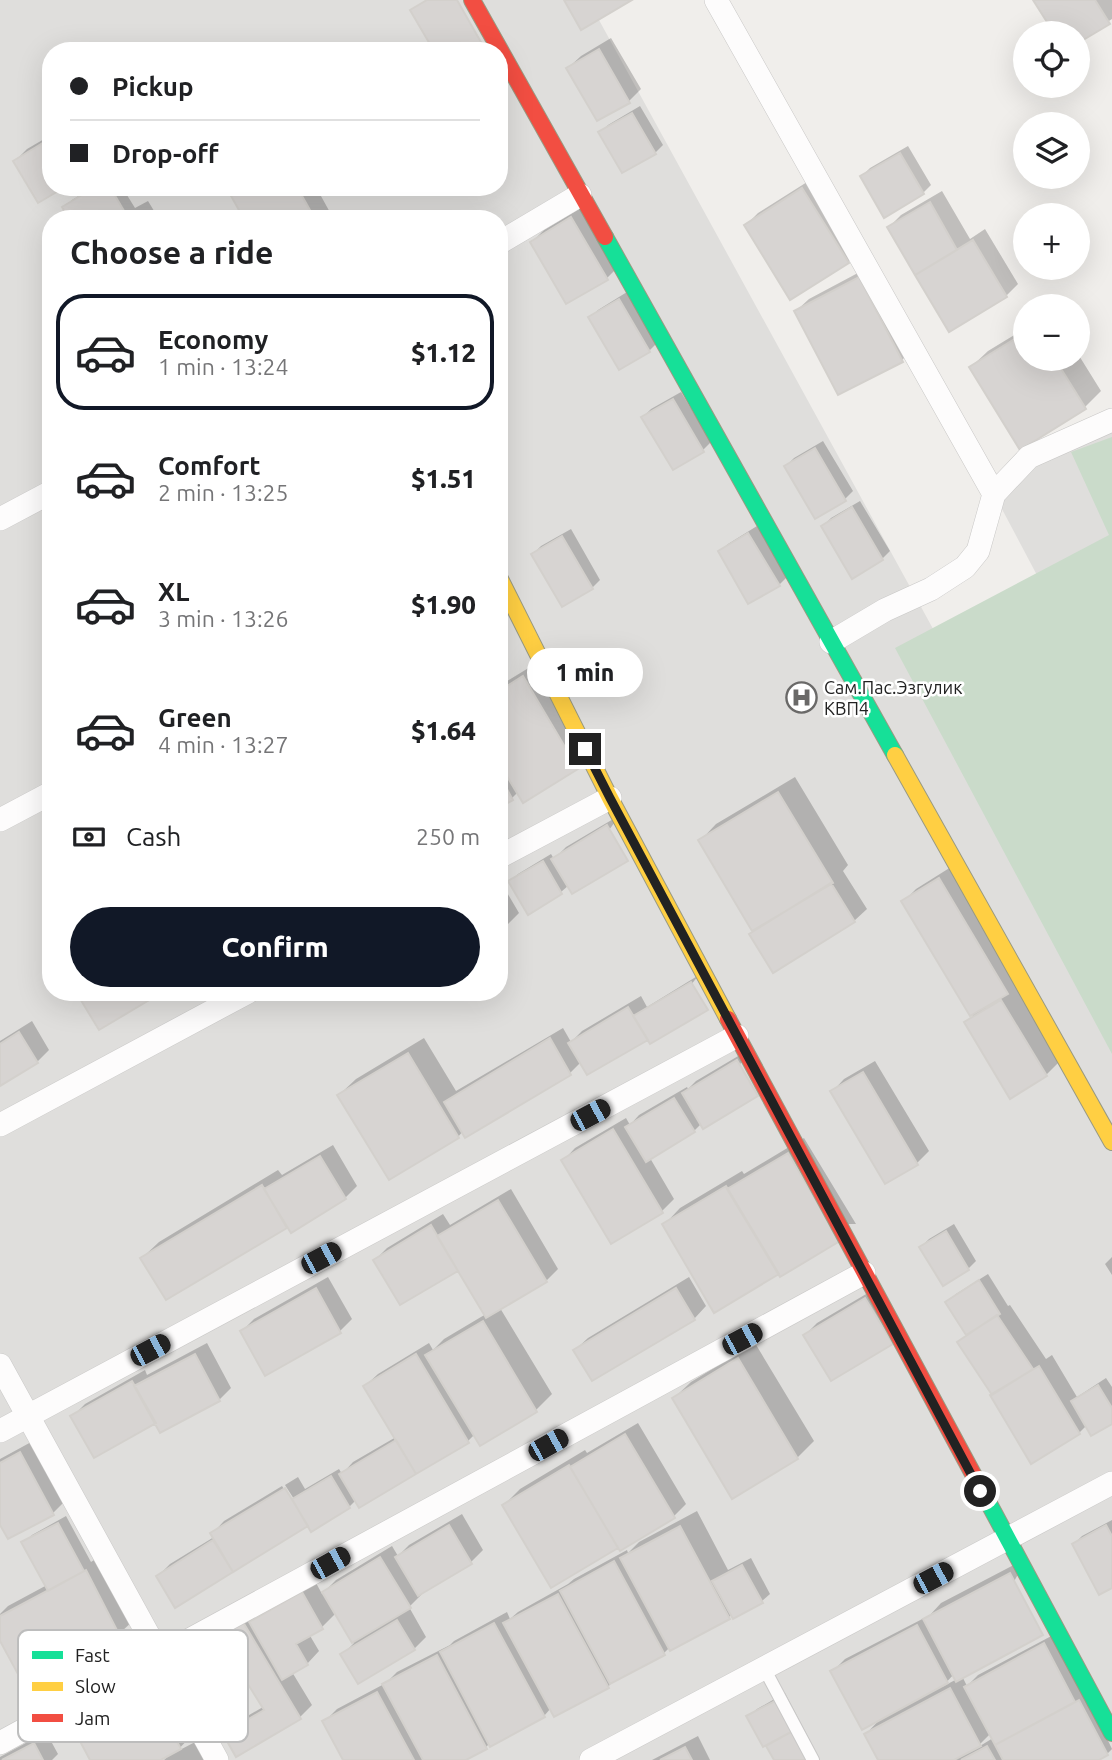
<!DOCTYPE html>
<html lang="en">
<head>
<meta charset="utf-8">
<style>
  body { margin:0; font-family:Ubuntu,sans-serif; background:#f2f2f2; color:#202124; height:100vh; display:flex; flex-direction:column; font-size:26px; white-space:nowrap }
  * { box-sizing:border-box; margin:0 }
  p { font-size:23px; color:#757577 }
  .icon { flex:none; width:38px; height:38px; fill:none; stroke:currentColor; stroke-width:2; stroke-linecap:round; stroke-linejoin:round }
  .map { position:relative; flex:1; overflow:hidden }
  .sheet { position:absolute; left:42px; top:210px; width:466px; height:791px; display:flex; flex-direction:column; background:#fff; border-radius:28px; box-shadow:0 7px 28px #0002 }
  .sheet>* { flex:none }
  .hud { position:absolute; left:42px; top:42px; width:466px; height:154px; border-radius:28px; box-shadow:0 7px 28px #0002; display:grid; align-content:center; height:154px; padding:0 28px; background:#fff }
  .tools { position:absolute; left:1013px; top:21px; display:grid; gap:14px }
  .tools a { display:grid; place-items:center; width:77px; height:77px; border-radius:50%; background:#fff; box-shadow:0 7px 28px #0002; font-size:35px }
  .end { position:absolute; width:32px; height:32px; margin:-16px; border:9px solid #222; background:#fff; box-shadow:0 0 0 4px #fff }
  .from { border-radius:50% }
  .bubble { position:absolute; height:49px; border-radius:24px; background:#fff; box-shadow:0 7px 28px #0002; font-size:23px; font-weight:800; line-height:49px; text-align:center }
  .car { position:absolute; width:21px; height:42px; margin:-21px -10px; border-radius:9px; box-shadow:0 0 5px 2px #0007; background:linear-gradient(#222 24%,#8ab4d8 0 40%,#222 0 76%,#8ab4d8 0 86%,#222 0) }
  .hud b { display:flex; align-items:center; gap:24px; height:66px; font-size:26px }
  .hud b+b { border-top:2px solid #e0e0e0 }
  .hud i { width:18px; height:18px; background:#202124 }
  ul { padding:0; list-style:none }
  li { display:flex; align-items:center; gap:21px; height:116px; margin:0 14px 10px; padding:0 14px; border:4px solid transparent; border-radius:28px }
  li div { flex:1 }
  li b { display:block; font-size:26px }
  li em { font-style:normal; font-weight:800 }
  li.selected { border-color:#111827 }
  li>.icon { width:63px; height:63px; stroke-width:1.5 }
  h2 { padding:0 28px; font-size:32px; line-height:84px }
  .pay { display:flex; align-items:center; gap:18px; height:77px; padding:0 28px; font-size:26px }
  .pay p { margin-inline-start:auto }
  .cta { display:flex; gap:14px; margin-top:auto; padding:14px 28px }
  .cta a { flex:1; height:80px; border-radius:42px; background:#111827; color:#fff; font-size:28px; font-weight:800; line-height:80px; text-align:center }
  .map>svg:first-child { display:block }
  .residential { fill:#dfdedc; fill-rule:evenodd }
  .cemetery { fill:#cadbca }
  .shadow { fill:#0003; fill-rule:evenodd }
  .building { fill:#d7d4d2; stroke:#d3d0cc; stroke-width:2 }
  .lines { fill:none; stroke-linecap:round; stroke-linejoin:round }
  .lane-casing { stroke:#c9c8c7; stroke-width:14 }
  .street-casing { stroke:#c9c8c7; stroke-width:24 }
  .fast-casing { stroke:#999a82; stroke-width:18 }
  .slow-casing { stroke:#999a82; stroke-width:18 }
  .jam-casing { stroke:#999a82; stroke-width:18 }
  .lane { stroke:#fdfcfc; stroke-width:12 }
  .street { stroke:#fdfcfc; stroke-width:23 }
  .fast { stroke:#16e098; stroke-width:16 }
  .slow { stroke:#ffcf43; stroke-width:16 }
  .jam { stroke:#f24e42; stroke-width:16 }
  .route { stroke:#222; stroke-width:9 }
  .labels { text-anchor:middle; stroke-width:5; stroke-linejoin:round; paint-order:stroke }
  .poi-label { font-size:18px; fill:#222; stroke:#fff; text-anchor:start }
  .key { fill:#fff; stroke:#bdbdbd; stroke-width:2 }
  .key-label { font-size:19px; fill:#222 }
</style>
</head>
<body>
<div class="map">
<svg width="1112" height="1760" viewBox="0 0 1112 1760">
  <rect width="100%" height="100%" fill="#f0eeeb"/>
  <path class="residential" d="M 0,0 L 588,0 L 1112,955 L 1112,1760 L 0,1760 ZM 51,51 L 499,51 L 499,187 L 51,187 ZM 51,219 L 499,219 L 499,992 L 51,992 Z
    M 1112,420 L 1112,717 L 994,494 L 1029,457 Z"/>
  <path class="cemetery" d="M 1112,437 L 1112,1054 L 895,648 L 1109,535 L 1071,452 Z"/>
  <path class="shadow" d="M 1035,0 L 1112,0 L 1112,19 L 1078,41 L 1078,33 L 1056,33 Z
    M 611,38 L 641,89 L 629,101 L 568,68 L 581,56 Z
    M 499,56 L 506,89 L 499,93 Z
    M 640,106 L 663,145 L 655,153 L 600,133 L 608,125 Z
    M 51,135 L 51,187 L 15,161 L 27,149 Z
    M 908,146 L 931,185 L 923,193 L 862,176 L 870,168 Z
    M 815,177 L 860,250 L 848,262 L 746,225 L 758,213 Z
    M 93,187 L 122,187 L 135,208 L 148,201 L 159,219 L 71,219 L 64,208 L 72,200 Z
    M 228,187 L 316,187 L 332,216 L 330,219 L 246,219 Z
    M 942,191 L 970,239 L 985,229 L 1018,284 L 1006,296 L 889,227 L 901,215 Z
    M 584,206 L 619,266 L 606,279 L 532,242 L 544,230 Z
    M 871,266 L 914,348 L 902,360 L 796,311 L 809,299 Z
    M 627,292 L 657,343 L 649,351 L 590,318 L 598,310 Z
    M 1026,328 L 1026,359 L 1078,359 L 1078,354 L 1101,391 L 1085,407 L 971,367 L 988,351 Z
    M 681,392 L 711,442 L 703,450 L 643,417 L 651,409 Z
    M 823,441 L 853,491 L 845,499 L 786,466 L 794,458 Z
    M 860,501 L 890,551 L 882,559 L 823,526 L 831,518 Z
    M 757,526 L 787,577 L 779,585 L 720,551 L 728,544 Z
    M 571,529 L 600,580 L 592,588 L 563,605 L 533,554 L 541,546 Z
    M 540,661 L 594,752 L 518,792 L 512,798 L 499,806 L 499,686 Z
    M 795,777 L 848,865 L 843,871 L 867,909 L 854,921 L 774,971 L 754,931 L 700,841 L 716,824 Z
    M 620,815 L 569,885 L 561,892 L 529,912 L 510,882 L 518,874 L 551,854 L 554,859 L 566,847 Z
    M 951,867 L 1058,1063 L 1046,1075 L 966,1023 L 973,1016 L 904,901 L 916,889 Z
    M 499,879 L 519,913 L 507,925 L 499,930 Z
    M 699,975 L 648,1037 L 581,1062 L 570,1073 L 466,1136 L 463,1131 L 458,1137 L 339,1095 L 356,1079 L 424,1038 L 456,1091 L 563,1028 L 571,1042 L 582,1031 L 641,996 L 647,1007 Z
    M 32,1021 L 49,1050 L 37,1062 L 0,1084 L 0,1041 Z
    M 750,1049 L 702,1123 L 694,1131 L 650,1158 L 674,1199 L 662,1211 L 612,1242 L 563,1161 L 575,1148 L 626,1118 L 630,1125 L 639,1115 L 687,1087 L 688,1089 L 696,1081 Z
    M 875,1061 L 929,1151 L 917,1163 L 886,1182 L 832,1092 L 844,1079 Z
    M 804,1138 L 856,1224 L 664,1225 L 680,1208 L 742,1171 L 744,1174 Z
    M 333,1145 L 357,1186 L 345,1198 L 288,1225 L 166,1298 L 142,1258 L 159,1242 L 278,1170 L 282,1175 Z
    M 511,1189 L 558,1269 L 546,1281 L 500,1308 L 552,1394 L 536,1410 L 475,1434 L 468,1441 L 359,1506 L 356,1500 L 349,1507 L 309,1524 L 176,1605 L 158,1576 L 170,1564 L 214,1537 L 212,1534 L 224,1521 L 282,1486 L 292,1502 L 294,1499 L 285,1485 L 298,1477 L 305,1489 L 339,1469 L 342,1474 L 353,1462 L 396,1437 L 365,1386 L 378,1374 L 429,1343 L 433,1350 L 444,1339 L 486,1314 L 459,1269 L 375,1260 L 387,1248 L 443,1214 L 450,1225 Z
    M 954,1224 L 976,1261 L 968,1269 L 943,1284 L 921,1247 L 929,1239 Z
    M 1112,1257 L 1112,1275 L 1105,1264 Z
    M 988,1274 L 1008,1306 L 1010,1305 L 1046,1359 L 1052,1355 L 1077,1397 L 1106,1378 L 1112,1387 L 1112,1421 L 1087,1425 L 1079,1433 L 994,1394 L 959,1343 L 968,1334 L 948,1302 L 956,1294 Z
    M 328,1277 L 352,1319 L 340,1331 L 266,1373 L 242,1331 L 254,1319 Z
    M 689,1277 L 706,1306 L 694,1319 L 575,1350 L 588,1338 Z
    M 878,1287 L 904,1330 L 805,1335 L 817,1323 Z
    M 207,1343 L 231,1388 L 219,1400 L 155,1421 L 73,1416 L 85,1404 L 145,1370 L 147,1375 Z
    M 755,1343 L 814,1441 L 797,1458 L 733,1496 L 674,1398 L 691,1382 Z
    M 638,1423 L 686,1504 L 674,1516 L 621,1548 L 619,1546 L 552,1586 L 504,1505 L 520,1489 L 585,1450 L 587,1453 Z
    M 33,1441 L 65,1501 L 53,1513 L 0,1521 L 0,1459 Z
    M 697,1511 L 728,1570 L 751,1558 L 770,1594 L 762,1601 L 732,1614 L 729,1617 L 670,1647 L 664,1653 L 614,1680 L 608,1687 L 551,1708 L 544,1716 L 490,1743 L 486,1747 L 463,1760 L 345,1760 L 325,1721 L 337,1709 L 386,1683 L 397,1672 L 450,1645 L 454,1641 L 507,1612 L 510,1619 L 518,1612 L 568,1584 L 574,1579 L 627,1550 L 628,1553 L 639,1542 Z
    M 462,1514 L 483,1550 L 471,1562 L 421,1592 L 422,1594 L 409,1607 L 426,1637 L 414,1649 L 342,1655 L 354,1643 L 336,1613 L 322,1627 L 309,1634 L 319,1651 L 307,1664 L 292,1672 L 312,1705 L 299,1718 L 225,1734 L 237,1722 L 263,1707 L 247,1678 L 183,1659 L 195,1647 L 315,1581 L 322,1594 L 336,1580 L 392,1546 L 398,1556 L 409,1545 Z
    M 66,1516 L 91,1562 L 102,1555 L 136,1618 L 119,1634 L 26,1685 L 0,1637 L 0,1614 L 8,1606 L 47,1585 L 24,1543 L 32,1535 Z
    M 1112,1520 L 1112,1586 L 1074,1544 L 1082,1536 Z
    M 1027,1558 L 962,1676 L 967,1686 L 978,1675 L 1057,1633 L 1112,1749 L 1107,1754 L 1096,1760 L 880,1760 L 866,1734 L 882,1717 L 833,1671 L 845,1659 L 930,1615 L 941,1603 ZM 954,1674 L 957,1679 L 942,1687 ZM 991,1733 L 993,1738 L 980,1746 L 979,1745 Z
    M 162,1679 L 192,1735 L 176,1752 L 197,1741 L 207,1760 L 164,1760 L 170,1754 L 157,1760 L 92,1760 L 76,1730 L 88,1718 Z
    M 785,1693 L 815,1750 L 803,1760 L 776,1760 L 767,1743 L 749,1716 L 757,1709 Z
    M 46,1732 L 58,1754 L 52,1760 L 0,1760 L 0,1757 Z
    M 698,1736 L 710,1760 L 652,1760 Z"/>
  <path class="building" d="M 427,0 L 457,0 L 486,51 L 434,51 L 410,10 Z
    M 564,0 L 632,0 L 581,30 Z
    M 1033,0 L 1095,0 L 1110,24 L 1078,43 L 1078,33 L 1054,33 Z
    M 599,49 L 630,103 L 597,121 L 566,68 Z
    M 632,113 L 656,154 L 622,173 L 598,132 Z
    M 51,138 L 51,187 L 65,187 L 38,203 L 13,161 Z
    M 900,153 L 924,194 L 884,218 L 860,176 Z
    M 95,187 L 110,187 L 127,216 L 123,219 L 69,219 L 62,207 Z
    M 226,187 L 297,187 L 315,219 L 244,219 Z
    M 802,188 L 849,263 L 790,300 L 744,225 Z
    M 930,202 L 957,250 L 915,275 L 887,227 Z
    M 571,217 L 608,280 L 566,304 L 530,242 Z
    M 973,240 L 1007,297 L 949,332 L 915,275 Z
    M 859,277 L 903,362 L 838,395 L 794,311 Z
    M 619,299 L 650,352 L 619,370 L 588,317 Z
    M 1026,332 L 1026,359 L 1055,359 L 1086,409 L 1020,450 L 969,367 Z
    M 673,399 L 704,452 L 673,470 L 641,417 Z
    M 815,448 L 846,501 L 815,519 L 784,466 Z
    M 852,507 L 883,560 L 852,579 L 821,526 Z
    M 748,533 L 780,586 L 748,604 L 718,551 Z
    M 562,536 L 593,589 L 562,607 L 531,554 Z
    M 523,676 L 578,769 L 523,803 L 499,763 L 499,691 Z
    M 499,775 L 513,800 L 499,808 Z
    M 778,792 L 833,883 L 752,931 L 698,840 Z
    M 607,825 L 628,861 L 572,894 L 551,859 Z
    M 543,861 L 562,894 L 528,915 L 508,881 Z
    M 939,878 L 1008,994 L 970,1016 L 901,901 Z
    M 831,883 L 855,922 L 773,973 L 749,934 Z
    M 691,982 L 708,1010 L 650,1044 L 633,1016 Z
    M 86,992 L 153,992 L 156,996 L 99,1030 L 79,997 Z
    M 1001,1000 L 1047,1076 L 1010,1099 L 964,1022 Z
    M 628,1007 L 648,1040 L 587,1075 L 568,1043 Z
    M 19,1032 L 38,1063 L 0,1086 L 0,1044 Z
    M 550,1038 L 571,1075 L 465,1138 L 444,1102 Z
    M 408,1053 L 459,1138 L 389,1180 L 337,1095 Z
    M 737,1060 L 758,1096 L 703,1129 L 682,1093 Z
    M 863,1072 L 918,1165 L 885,1184 L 830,1091 Z
    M 674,1098 L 695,1132 L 646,1162 L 625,1127 Z
    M 613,1129 L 663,1213 L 611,1244 L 561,1160 Z
    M 788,1153 L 840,1241 L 780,1277 L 727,1189 Z
    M 320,1156 L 346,1199 L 291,1233 L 264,1189 Z
    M 262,1185 L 287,1228 L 166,1300 L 140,1258 Z
    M 726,1186 L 779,1274 L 714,1313 L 662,1224 Z
    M 498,1200 L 547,1282 L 486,1318 L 437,1236 Z
    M 431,1225 L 458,1271 L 400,1305 L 373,1260 Z
    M 946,1231 L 969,1270 L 943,1286 L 919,1247 Z
    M 979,1280 L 1000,1314 L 966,1335 L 945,1302 Z
    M 316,1288 L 341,1333 L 265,1376 L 240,1331 Z
    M 676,1288 L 695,1320 L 592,1381 L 573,1350 Z
    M 865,1298 L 893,1344 L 831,1381 L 803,1335 Z
    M 997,1315 L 1033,1369 L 992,1395 L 957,1342 Z
    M 483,1321 L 537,1412 L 480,1446 L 425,1355 Z
    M 195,1354 L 220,1401 L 160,1433 L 134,1386 Z
    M 416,1354 L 469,1443 L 416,1474 L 363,1386 Z
    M 738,1358 L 798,1459 L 732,1499 L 672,1398 Z
    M 1039,1366 L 1080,1434 L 1031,1464 L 990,1395 Z
    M 132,1381 L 156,1423 L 94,1458 L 70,1416 Z
    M 1098,1385 L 1112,1408 L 1112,1424 L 1091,1436 L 1071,1401 Z
    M 625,1434 L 675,1518 L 620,1551 L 570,1467 Z
    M 396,1440 L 416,1474 L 359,1508 L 339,1474 Z
    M 20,1452 L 54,1515 L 8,1539 L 0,1525 L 0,1463 Z
    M 569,1465 L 618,1548 L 551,1588 L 502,1505 Z
    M 331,1476 L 350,1508 L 311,1532 L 292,1499 Z
    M 285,1488 L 308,1526 L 233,1572 L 210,1533 Z
    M 58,1523 L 84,1571 L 48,1591 L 21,1542 Z
    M 449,1525 L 472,1564 L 418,1596 L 395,1557 Z
    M 1106,1525 L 1112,1536 L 1112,1588 L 1099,1595 L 1072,1544 Z
    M 680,1526 L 730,1619 L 670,1651 L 620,1558 Z
    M 213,1540 L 233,1572 L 175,1608 L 156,1576 Z
    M 380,1557 L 411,1608 L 352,1643 L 322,1592 Z
    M 614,1561 L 665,1655 L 610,1684 L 560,1591 Z
    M 742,1565 L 763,1603 L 733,1619 L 712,1581 Z
    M 86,1570 L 120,1636 L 25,1687 L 0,1641 L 0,1616 Z
    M 1010,1573 L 1043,1635 L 956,1682 L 923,1619 Z
    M 302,1592 L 323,1629 L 296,1644 L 308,1665 L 282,1680 L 249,1622 Z
    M 558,1594 L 609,1688 L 554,1717 L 503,1623 Z
    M 397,1620 L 415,1650 L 358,1684 L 340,1654 Z
    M 243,1622 L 301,1719 L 236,1757 L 223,1734 L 264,1710 L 246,1681 L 207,1704 L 181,1659 Z
    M 494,1623 L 545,1717 L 490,1747 L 440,1652 Z
    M 917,1625 L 948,1683 L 862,1730 L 830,1671 Z
    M 1044,1643 L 1075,1702 L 995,1745 L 964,1687 Z
    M 437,1655 L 487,1749 L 466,1760 L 423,1760 L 382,1684 Z
    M 950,1688 L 981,1746 L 954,1760 L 878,1760 L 864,1734 Z
    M 150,1690 L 181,1749 L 161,1760 L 90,1760 L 74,1730 Z
    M 377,1692 L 414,1760 L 343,1760 L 322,1721 Z
    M 777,1700 L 793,1731 L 763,1747 L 746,1716 Z
    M 1079,1700 L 1108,1755 L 1099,1760 L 1003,1760 L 995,1745 Z
    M 793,1731 L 807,1760 L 774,1760 L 766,1746 Z
    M 34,1743 L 43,1760 L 2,1760 Z
    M 987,1746 L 995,1760 L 961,1760 Z
    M 685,1747 L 692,1760 L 660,1760 Z"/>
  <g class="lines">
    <defs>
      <path id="lane" d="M 764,1668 L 813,1760"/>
      <path id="street" d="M 716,0 L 994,494
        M 499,243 L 580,195
        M 0,519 L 51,492
        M 831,642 L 885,610 L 931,589 L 965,567 L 978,551 L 994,494 L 1029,457 L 1112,420
        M 0,820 L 51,793
        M 499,857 L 610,798
        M 0,1125 L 248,992
        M 0,1365 L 217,1760
        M 0,1431 L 737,1036
        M 0,1743 L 864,1273
        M 591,1760 L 1112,1483"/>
      <path id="fast" d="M 605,237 L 895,755
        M 980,1487 L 1112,1733"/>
      <path id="slow" d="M 499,577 L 610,798 L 728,1019
        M 895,755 L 1112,1142"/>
      <path id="jam" d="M 472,0 L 605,237
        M 728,1019 L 980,1487"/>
    </defs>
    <use href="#lane" class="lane-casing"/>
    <use href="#street" class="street-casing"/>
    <use href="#fast" class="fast-casing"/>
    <use href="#slow" class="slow-casing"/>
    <use href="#jam" class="jam-casing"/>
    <use href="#lane" class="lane"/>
    <use href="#street" class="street"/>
    <use href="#fast" class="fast"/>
    <use href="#slow" class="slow"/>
    <use href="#jam" class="jam"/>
  </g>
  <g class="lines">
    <path class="route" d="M 585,749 L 610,798 L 980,1491"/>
  </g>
  <defs>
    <symbol id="hospital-ring" viewBox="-11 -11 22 22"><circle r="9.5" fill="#fff" stroke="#6a6968" stroke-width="1.5"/><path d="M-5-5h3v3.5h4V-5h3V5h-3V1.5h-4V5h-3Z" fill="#6a6968"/></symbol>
  </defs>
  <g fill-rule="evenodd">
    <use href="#hospital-ring" x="784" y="680" width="35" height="35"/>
  </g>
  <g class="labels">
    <g class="poi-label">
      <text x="824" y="694">Сам.Пас.Эзгулик<tspan x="824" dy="21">КВП4</tspan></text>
    </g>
  </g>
  <rect x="18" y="1630" width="230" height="112" rx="10" class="key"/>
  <rect x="32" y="1651" width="31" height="8" fill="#16e098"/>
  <rect x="32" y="1682" width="31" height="9" fill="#ffcf43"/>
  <rect x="32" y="1714" width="31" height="8" fill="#f24e42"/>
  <g class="key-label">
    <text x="75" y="1662">Fast</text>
    <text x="75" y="1693">Slow</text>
    <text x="75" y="1725">Jam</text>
  </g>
</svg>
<div class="tools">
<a><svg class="icon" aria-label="locate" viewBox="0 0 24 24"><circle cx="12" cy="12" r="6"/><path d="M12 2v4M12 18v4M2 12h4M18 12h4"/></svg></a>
<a><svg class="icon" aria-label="layers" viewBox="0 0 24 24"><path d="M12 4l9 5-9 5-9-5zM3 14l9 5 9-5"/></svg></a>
<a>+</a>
<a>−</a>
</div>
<i class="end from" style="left:980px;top:1491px"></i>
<i class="end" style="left:585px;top:749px"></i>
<div class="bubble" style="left:527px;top:648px;width:116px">1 min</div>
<i class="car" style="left:590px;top:1115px;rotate:62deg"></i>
<i class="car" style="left:321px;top:1258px;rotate:62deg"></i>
<i class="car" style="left:742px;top:1339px;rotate:62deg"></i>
<i class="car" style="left:150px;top:1350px;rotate:62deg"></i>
<i class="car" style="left:548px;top:1445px;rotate:61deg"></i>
<i class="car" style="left:330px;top:1563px;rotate:61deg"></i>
<i class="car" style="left:933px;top:1578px;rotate:62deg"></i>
<div class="hud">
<b><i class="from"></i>Pickup</b>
<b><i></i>Drop-off</b>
</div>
<section class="sheet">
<h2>Choose a ride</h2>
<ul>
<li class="selected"><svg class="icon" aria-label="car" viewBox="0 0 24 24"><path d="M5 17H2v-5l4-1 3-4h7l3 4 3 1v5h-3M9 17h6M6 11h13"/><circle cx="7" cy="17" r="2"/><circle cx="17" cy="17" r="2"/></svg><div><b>Economy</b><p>1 min · 13:24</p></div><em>$1.12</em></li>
<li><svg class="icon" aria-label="car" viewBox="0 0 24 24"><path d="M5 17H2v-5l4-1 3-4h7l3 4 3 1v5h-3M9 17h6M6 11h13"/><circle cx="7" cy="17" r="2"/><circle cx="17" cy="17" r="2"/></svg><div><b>Comfort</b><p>2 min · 13:25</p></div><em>$1.51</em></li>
<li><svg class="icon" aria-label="car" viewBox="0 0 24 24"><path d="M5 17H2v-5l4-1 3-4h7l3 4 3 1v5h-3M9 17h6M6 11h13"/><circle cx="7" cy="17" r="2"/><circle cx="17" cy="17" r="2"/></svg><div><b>XL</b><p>3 min · 13:26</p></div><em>$1.90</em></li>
<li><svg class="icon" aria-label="car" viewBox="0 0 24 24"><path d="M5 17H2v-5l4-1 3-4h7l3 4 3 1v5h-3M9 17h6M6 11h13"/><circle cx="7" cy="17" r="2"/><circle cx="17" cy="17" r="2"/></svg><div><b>Green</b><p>4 min · 13:27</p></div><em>$1.64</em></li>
</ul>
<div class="pay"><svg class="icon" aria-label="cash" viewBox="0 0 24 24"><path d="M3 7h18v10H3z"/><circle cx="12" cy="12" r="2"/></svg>Cash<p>250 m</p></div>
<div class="cta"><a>Confirm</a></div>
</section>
</div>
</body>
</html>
